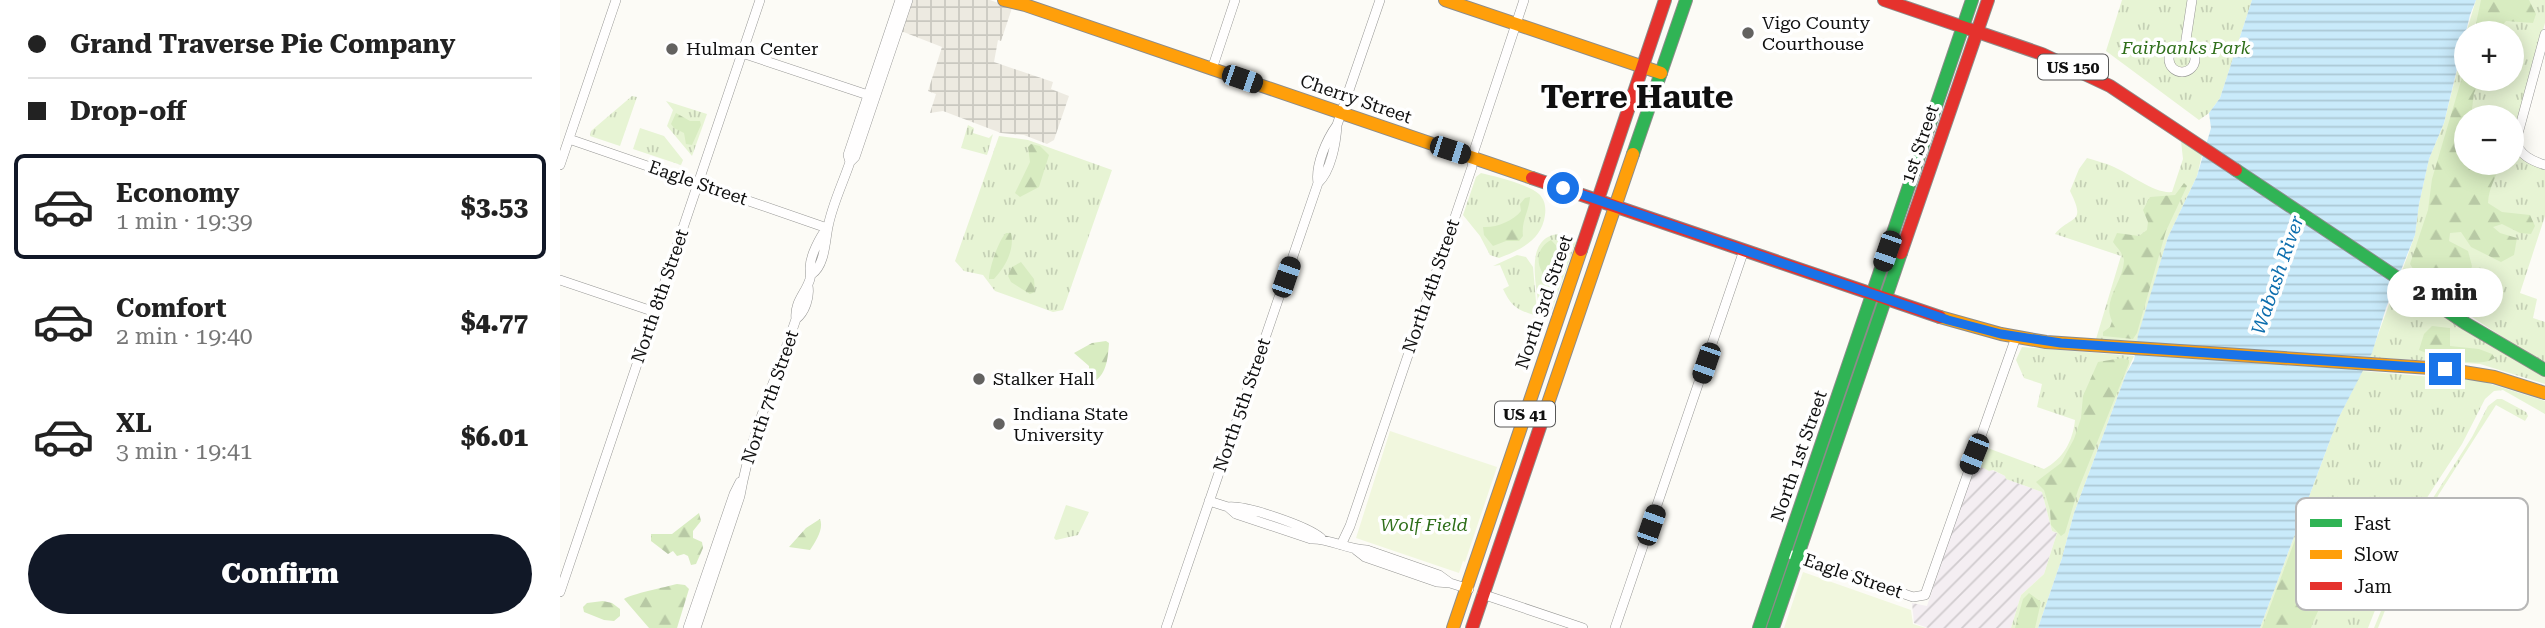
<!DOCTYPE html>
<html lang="en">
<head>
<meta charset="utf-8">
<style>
  body { margin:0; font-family:"Roboto Serif",serif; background:#f2f2f2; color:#222; height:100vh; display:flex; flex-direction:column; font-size:26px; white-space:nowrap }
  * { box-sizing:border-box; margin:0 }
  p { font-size:23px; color:#767676 }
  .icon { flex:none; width:38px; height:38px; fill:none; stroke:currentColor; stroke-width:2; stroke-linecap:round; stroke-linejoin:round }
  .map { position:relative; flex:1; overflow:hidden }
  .details { display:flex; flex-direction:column; background:#fff; width:560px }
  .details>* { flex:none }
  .top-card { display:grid; align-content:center; height:154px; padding:0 28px; background:#fff }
  .buttons { position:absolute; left:1894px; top:21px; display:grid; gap:14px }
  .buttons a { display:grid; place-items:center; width:70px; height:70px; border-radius:50%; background:#fff; box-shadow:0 4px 18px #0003; font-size:35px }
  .end { position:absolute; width:32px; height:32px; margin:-16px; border:9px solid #1a73e8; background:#fff; box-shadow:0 0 0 4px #fff }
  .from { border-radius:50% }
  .bubble { position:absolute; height:49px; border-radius:24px; background:#fff; box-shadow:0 4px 18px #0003; font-size:23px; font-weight:800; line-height:49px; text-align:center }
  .car { position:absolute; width:21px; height:42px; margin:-21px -10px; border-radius:9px; box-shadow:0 0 5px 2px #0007; background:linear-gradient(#222 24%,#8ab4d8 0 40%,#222 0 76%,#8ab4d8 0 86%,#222 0) }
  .top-card b { display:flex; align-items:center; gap:24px; height:66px; font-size:26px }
  .top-card b+b { border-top:2px solid #e0e0e0 }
  .top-card i { width:18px; height:18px; background:#222 }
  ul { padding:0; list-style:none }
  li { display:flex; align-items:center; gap:21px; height:105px; margin:0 14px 10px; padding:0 14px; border:4px solid transparent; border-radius:10px }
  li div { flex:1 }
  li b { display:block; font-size:26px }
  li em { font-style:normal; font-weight:800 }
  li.on { border-color:#111827 }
  li>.icon { width:63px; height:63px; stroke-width:1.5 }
  .cta { display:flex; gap:14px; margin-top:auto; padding:14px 28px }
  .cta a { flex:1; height:80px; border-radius:42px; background:#111827; color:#fff; font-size:28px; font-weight:800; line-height:80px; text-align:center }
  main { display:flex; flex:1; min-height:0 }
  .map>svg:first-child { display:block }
  .industrial { fill:url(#industrial-furrows) }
  .grass { fill:url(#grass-tufts); fill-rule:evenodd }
  .forest { fill:url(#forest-firs) }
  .pitch { fill:#f1f7de }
  .plaza { fill:url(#plaza-grid) }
  .water { fill:url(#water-rules) }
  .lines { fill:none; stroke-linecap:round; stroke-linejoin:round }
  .street-casing { stroke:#969694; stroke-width:10 }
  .fast-casing { stroke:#8d8c8a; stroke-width:14 }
  .slow-casing { stroke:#8d8c8a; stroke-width:14 }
  .jam-casing { stroke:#8d8c8a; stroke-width:14 }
  .street { stroke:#fffefe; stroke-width:9 }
  .fast { stroke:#30b455; stroke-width:12 }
  .slow { stroke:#ff9f0a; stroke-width:12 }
  .jam { stroke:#e5322d; stroke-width:12 }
  .route { stroke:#1a73e8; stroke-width:9 }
  .poi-dot { fill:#636260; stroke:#fff; stroke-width:2.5 }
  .labels { text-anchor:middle; stroke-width:7; stroke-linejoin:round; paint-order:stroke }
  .shield { fill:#fff; stroke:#585858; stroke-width:2 }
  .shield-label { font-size:16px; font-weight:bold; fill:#101010 }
  .poi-label { font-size:18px; fill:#101010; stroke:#fff; text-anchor:start }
  .park-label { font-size:18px; font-style:italic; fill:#2f6f1a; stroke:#fff }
  .street-label { font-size:18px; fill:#101010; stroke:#fff }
  .water-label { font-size:19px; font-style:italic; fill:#0d6eae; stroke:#fff }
  .town-label { font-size:32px; font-weight:bold; fill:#101010; stroke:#fff }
  .key { fill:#fff; stroke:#b7b7b7; stroke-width:2 }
  .key-label { font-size:19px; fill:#101010 }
</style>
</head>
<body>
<main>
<section class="details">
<div class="top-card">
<b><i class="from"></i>Grand Traverse Pie Company</b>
<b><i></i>Drop-off</b>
</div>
<ul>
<li class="on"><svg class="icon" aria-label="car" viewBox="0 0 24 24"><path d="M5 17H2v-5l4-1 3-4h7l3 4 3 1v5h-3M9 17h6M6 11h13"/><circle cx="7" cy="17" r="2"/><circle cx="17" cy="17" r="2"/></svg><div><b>Economy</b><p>1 min · 19:39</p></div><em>$3.53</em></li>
<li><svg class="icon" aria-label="car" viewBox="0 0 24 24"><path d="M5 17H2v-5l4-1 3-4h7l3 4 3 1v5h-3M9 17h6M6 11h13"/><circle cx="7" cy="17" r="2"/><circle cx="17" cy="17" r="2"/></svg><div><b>Comfort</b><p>2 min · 19:40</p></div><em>$4.77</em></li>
<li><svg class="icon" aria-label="car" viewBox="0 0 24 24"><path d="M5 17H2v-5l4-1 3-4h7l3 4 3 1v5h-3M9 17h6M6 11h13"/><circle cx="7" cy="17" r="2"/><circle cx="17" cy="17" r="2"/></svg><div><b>XL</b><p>3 min · 19:41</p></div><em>$6.01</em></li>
</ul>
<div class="cta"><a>Confirm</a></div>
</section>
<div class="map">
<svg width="1985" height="628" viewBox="0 0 1985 628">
  <defs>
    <pattern id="industrial-furrows" width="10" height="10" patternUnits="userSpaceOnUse" patternTransform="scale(1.75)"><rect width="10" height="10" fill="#f4eef2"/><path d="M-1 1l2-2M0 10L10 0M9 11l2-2" fill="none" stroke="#d0cbce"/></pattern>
    <pattern id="grass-tufts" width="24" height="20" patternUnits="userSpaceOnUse" patternTransform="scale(1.75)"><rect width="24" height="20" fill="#e7f4d4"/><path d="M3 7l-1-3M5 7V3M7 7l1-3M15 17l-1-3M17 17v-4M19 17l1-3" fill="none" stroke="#c5d0b5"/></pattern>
    <pattern id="forest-firs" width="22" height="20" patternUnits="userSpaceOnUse" patternTransform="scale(1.75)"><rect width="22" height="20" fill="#d8ecc1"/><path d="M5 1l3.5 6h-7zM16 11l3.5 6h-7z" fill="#b8c9a5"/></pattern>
    <pattern id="plaza-grid" width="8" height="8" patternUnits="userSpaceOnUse" patternTransform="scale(1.75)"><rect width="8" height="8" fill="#edeae1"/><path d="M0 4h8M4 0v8" fill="none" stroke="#cac8c0"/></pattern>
    <pattern id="water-rules" width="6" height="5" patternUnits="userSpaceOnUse" patternTransform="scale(1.75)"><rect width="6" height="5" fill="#c9eafa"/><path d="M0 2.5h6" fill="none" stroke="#acc8d5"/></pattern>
  </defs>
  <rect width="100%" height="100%" fill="#fcfbf6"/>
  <path class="industrial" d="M 1418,465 L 1429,471 L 1432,470 L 1445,476 L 1446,479 L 1482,492 L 1492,531 L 1497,533 L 1484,574 L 1461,595 L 1451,628 L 1368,628 L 1354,623 L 1352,603 L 1367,606 L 1408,482 Z"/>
  <path class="grass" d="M 1562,0 L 1692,0 L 1660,98 L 1649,113 L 1639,120 L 1546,51 Z
    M 1916,0 L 1985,0 L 1985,23 L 1955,131 L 1955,145 L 1985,168 L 1985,216 L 1960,293 L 1977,299 L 1973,318 L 1985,322 L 1985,365 L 1842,271 L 1855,235 L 1859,204 L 1869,159 L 1884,123 L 1906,35 L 1906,79 L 1951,79 L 1951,33 L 1906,33 ZM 1906,117 L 1951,117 L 1951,163 L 1906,163 Z
    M 72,96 L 77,97 L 60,146 L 30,136 L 31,131 Z
    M 106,101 L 147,114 L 132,156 L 107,126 L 113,110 Z
    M 408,125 L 414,128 L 413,133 L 429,138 L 433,134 L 427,155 L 401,148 Z
    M 80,128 L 104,136 L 123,160 L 121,165 L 73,149 Z
    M 439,136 L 468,140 L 552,170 L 503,310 L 493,312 L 435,291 L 423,275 L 404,271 L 395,261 Z
    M 1621,141 L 1642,155 L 1637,176 L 1608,237 L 1577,341 L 1536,339 L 1561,256 L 1495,234 C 1511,215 1527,225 1510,191 L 1519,169 L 1527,158 C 1536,161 1546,163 1554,167 C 1570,174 1595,194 1612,192 L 1623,159 Z
    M 921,173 C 934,176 970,185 979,194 C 985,200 986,207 985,215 C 982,240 960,250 939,258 L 930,255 L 920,236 L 903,215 L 916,177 Z
    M 1001,234 L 1016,242 L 990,315 L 984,319 L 980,314 C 977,288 962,235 1001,234 Z
    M 957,255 L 966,257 L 973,267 L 977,313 L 974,315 C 957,310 951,306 943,289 L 949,286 L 940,265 L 933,266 Z
    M 1836,285 L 1985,376 L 1985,384 L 1920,364 L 1810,357 Z
    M 1462,347 L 1574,356 L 1566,374 L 1514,513 L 1502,558 L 1478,628 L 1451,628 L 1461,595 L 1484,574 L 1497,533 L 1492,531 L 1482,492 L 1446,479 L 1445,476 L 1433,470 L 1429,471 L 1418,465 L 1425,447 L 1484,469 C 1503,459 1513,441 1515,420 L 1477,407 L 1482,384 L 1464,378 L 1456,360 Z
    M 1802,371 L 1921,381 L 1985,401 L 1985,414 L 1943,390 L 1934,391 L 1925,399 L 1902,444 L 1857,513 L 1840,547 L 1808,628 L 1700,628 L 1778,419 Z
    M 1937,399 L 1942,399 L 1966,412 L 1968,416 L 1965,421 L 1936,405 L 1879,494 L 1849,550 L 1818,628 L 1814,628 L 1857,523 L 1912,437 L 1928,406 Z
    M 506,505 L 529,512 L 518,535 L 496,540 L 494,538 Z"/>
  <path class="forest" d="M 1921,0 L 1969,0 L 1976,14 L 1973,23 L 1946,21 L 1936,33 L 1914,33 Z
    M 1906,64 L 1906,79 L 1921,79 L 1914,93 L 1911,117 L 1906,117 L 1906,163 L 1940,163 C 1936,179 1929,186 1928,203 L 1942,212 L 1970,215 L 1975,226 L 1971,234 L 1960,233 L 1942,224 L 1933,227 L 1940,233 L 1957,238 L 1954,255 L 1941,262 L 1911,247 L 1901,232 L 1890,233 L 1889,241 L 1908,251 L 1912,266 L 1904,293 C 1887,299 1857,278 1850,264 L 1868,210 L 1872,179 Z
    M 116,113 L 130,121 L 140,121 L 141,125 L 132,145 L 126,144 L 124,133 L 114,128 L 111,124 Z
    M 471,144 L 480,146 L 489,155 L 479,187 L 460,197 L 455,193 L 470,162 L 468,147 Z
    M 1624,183 L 1627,186 L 1606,231 L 1577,333 L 1573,339 L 1543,336 L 1543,332 L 1550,327 L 1552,321 C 1542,300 1563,282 1564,261 C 1564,254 1557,248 1553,242 L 1557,233 L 1579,236 L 1587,230 L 1588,222 L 1583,210 L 1590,197 L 1615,195 Z
    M 970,197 C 969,212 961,221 963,236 L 959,241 L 946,241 L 933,246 L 924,235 L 923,227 C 936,228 953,221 961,211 L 960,204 L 965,198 Z
    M 446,233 L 451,233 C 455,250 445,267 434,279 L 429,279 C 429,269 438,241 446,233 Z
    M 991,240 L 1006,256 L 1004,264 L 991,281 C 976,272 973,249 991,240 Z
    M 461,262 L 474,279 L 475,292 L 470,294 L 451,282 L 448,276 L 452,267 Z
    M 1872,326 L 1890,328 L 1890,346 L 1919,349 L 1932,354 L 1935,358 C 1919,369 1875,357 1859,350 L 1864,334 Z
    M 546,341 L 549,343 C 548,357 547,373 535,381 L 529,382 L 529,366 L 514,353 L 532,343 Z
    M 1562,358 L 1569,360 L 1569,363 L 1518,490 L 1505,533 L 1501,536 L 1491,525 L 1490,510 L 1484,490 L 1476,482 L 1501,463 L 1514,439 L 1521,418 L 1523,396 L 1538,362 Z
    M 1752,504 C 1766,507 1778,515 1784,528 C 1775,531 1769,529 1761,530 C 1745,534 1738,575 1740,588 L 1748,587 L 1762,556 L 1772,557 C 1777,582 1759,605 1751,628 L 1702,628 L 1747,508 Z
    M 139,513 L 141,521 L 133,531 L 133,538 L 142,542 L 143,548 L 136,564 L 131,565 L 128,556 L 124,554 L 117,556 L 113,551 L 108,554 L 91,541 L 91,534 L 112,534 Z
    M 260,519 C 264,529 256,541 250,550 L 229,547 L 246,528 Z
    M 117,584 L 125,585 L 129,589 L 117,628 L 89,628 L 64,599 C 71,594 106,587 117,584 Z
    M 1469,593 L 1481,602 L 1475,628 L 1455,628 L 1463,599 Z
    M 43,601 L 52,603 L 60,609 L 60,616 L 54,621 L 44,620 L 24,612 L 23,607 L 27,603 Z"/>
  <path class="pitch" d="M 830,431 L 937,467 L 905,562 L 903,561 L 899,573 L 796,538 Z
    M 1243,572 L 1351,610 L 1353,624 L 1366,628 L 1224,628 Z"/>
  <path class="plaza" d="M 352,0 L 430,0 L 452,8 L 441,41 L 438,40 L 434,62 L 493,82 L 491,89 L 509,96 L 494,140 L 487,144 L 464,135 L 441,133 L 383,111 L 370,113 L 376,94 L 368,91 L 382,47 L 341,31 Z"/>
  <path class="water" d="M 1692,0 L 1916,0 L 1910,15 L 1884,123 L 1869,159 L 1859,204 L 1855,235 L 1826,308 L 1812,353 L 1778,419 L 1700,628 L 1478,628 L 1502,558 L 1514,513 L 1566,374 L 1574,360 L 1578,335 L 1608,237 L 1637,176 L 1651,128 L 1649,113 L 1660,98 Z"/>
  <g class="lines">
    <defs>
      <path id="street" d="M 1985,34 L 1956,141 C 1959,155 1972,161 1985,165
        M 1625,46 L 1632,0
        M1609 59a13 13 0 1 1 26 0a13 13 0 1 1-26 0Z
        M 182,53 L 314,97
        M 652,69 L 675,0
        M 9,139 L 267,228
        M 290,162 L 288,155 L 340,0
        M 0,165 L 56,0
        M 758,183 C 755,165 767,139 777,125 L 820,0
        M 252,274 C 265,265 265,241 268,227 C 272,205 283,183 290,162 L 295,157 L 348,0
        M 0,280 L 95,312
        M 236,319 C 234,302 246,293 250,279 C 251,275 250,272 250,268 C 250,256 260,237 267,228
        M 649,501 L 668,507 L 676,514 L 751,539 C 770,538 787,550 807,550 L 879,575 L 890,583
        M 668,507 C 686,505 747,526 761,538
        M 781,545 L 790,526 L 912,167 L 912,157 L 964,0
        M 796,550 L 805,557 L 877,582 L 890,583 L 909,589
        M 1232,555 L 1353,597 L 1365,595 L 1456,337
        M 0,592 L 200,0
        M 922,594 L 1023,628
        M 128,628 L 174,494 L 180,482
        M 136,628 L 180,496 C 190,437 217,376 236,319 C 245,312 250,297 248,286
        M 606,628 L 758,183 C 771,171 776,143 777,125
        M 1055,628 L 1184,250"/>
      <path id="fast" d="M 1073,154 L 1126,0
        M 1676,170 L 1905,323 L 1985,370
        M 1199,628 L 1412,0
        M 1213,628 L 1341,253"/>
      <path id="slow" d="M 444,0 L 465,5 L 972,178
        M 885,0 L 1101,73
        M 1380,317 L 1441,334 L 1486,342 L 1885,369 L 1934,377 L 1985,393
        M 982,421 L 1073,154
        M 893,628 L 1021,250"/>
      <path id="jam" d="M 1324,0 L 1482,54 L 1550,86 L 1676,170
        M 972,178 L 1380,317
        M 1021,250 L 1105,0
        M 1341,253 L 1428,0
        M 912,628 L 982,421"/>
    </defs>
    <use href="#street" class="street-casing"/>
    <use href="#fast" class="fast-casing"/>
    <use href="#slow" class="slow-casing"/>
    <use href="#jam" class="jam-casing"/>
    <use href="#street" class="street"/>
    <use href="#fast" class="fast"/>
    <use href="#slow" class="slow"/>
    <use href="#jam" class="jam"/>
  </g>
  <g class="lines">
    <path class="route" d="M 1003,188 L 1388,320 L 1441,334 L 1501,343 L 1885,369"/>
  </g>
  <g class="poi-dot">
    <circle cx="1188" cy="33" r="7"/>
    <circle cx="112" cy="49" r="7"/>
    <circle cx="419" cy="379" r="7"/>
    <circle cx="439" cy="424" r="7"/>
  </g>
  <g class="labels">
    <g class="shield">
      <rect x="1478" y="54.5" width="70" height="25" rx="5"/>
      <rect x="935" y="401.5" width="60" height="25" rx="5"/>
    </g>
    <g class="shield-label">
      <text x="1513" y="73">US 150</text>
      <text x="965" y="420">US 41</text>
    </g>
    <g class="poi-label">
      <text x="1202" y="29">Vigo County<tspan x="1202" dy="21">Courthouse</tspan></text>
      <text x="126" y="55">Hulman Center</text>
      <text x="433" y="385">Stalker Hall</text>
      <text x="453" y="420">Indiana State<tspan x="453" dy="21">University</tspan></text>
    </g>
    <g class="park-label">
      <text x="1626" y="54">Fairbanks Park</text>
      <text x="864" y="531">Wolf Field</text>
    </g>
    <g class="street-label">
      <text transform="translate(796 99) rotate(19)" y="6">Cherry Street</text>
      <text transform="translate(1360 144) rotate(-71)" y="6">1st Street</text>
      <text transform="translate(138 183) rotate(19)" y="6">Eagle Street</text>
      <text transform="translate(871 286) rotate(-71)" y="6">North 4th Street</text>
      <text transform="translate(100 296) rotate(-71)" y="6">North 8th Street</text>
      <text transform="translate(984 302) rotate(-71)" y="6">North 3rd Street</text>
      <text transform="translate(210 397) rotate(-71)" y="6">North 7th Street</text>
      <text transform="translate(682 405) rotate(-71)" y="6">North 5th Street</text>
      <text transform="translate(1239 456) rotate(-71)" y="6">North 1st Street</text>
      <text transform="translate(1293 576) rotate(19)" y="6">Eagle Street</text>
    </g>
    <g class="water-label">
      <text transform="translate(1717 275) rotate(-71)" y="7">Wabash River</text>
    </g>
    <g class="town-label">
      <text x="1077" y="108">Terre Haute</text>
    </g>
  </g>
  <rect x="1736" y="498" width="232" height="112" rx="10" class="key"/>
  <rect x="1750" y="519" width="32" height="8" fill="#30b455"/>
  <rect x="1750" y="550" width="32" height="9" fill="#ff9f0a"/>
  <rect x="1750" y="582" width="32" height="8" fill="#e5322d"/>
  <g class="key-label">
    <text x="1794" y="530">Fast</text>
    <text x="1794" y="561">Slow</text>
    <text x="1794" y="593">Jam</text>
  </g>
</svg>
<div class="buttons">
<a>+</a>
<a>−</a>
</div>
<i class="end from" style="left:1003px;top:188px"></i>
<i class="end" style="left:1885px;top:369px"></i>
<div class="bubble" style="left:1827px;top:268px;width:116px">2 min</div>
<i class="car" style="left:682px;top:79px;rotate:109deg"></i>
<i class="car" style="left:890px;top:150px;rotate:108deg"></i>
<i class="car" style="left:1327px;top:251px;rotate:199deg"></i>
<i class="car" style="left:726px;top:277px;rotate:19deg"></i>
<i class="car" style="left:1146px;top:363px;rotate:199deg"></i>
<i class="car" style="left:1414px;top:454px;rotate:202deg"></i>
<i class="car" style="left:1091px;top:525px;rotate:19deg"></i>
</div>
</main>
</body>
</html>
